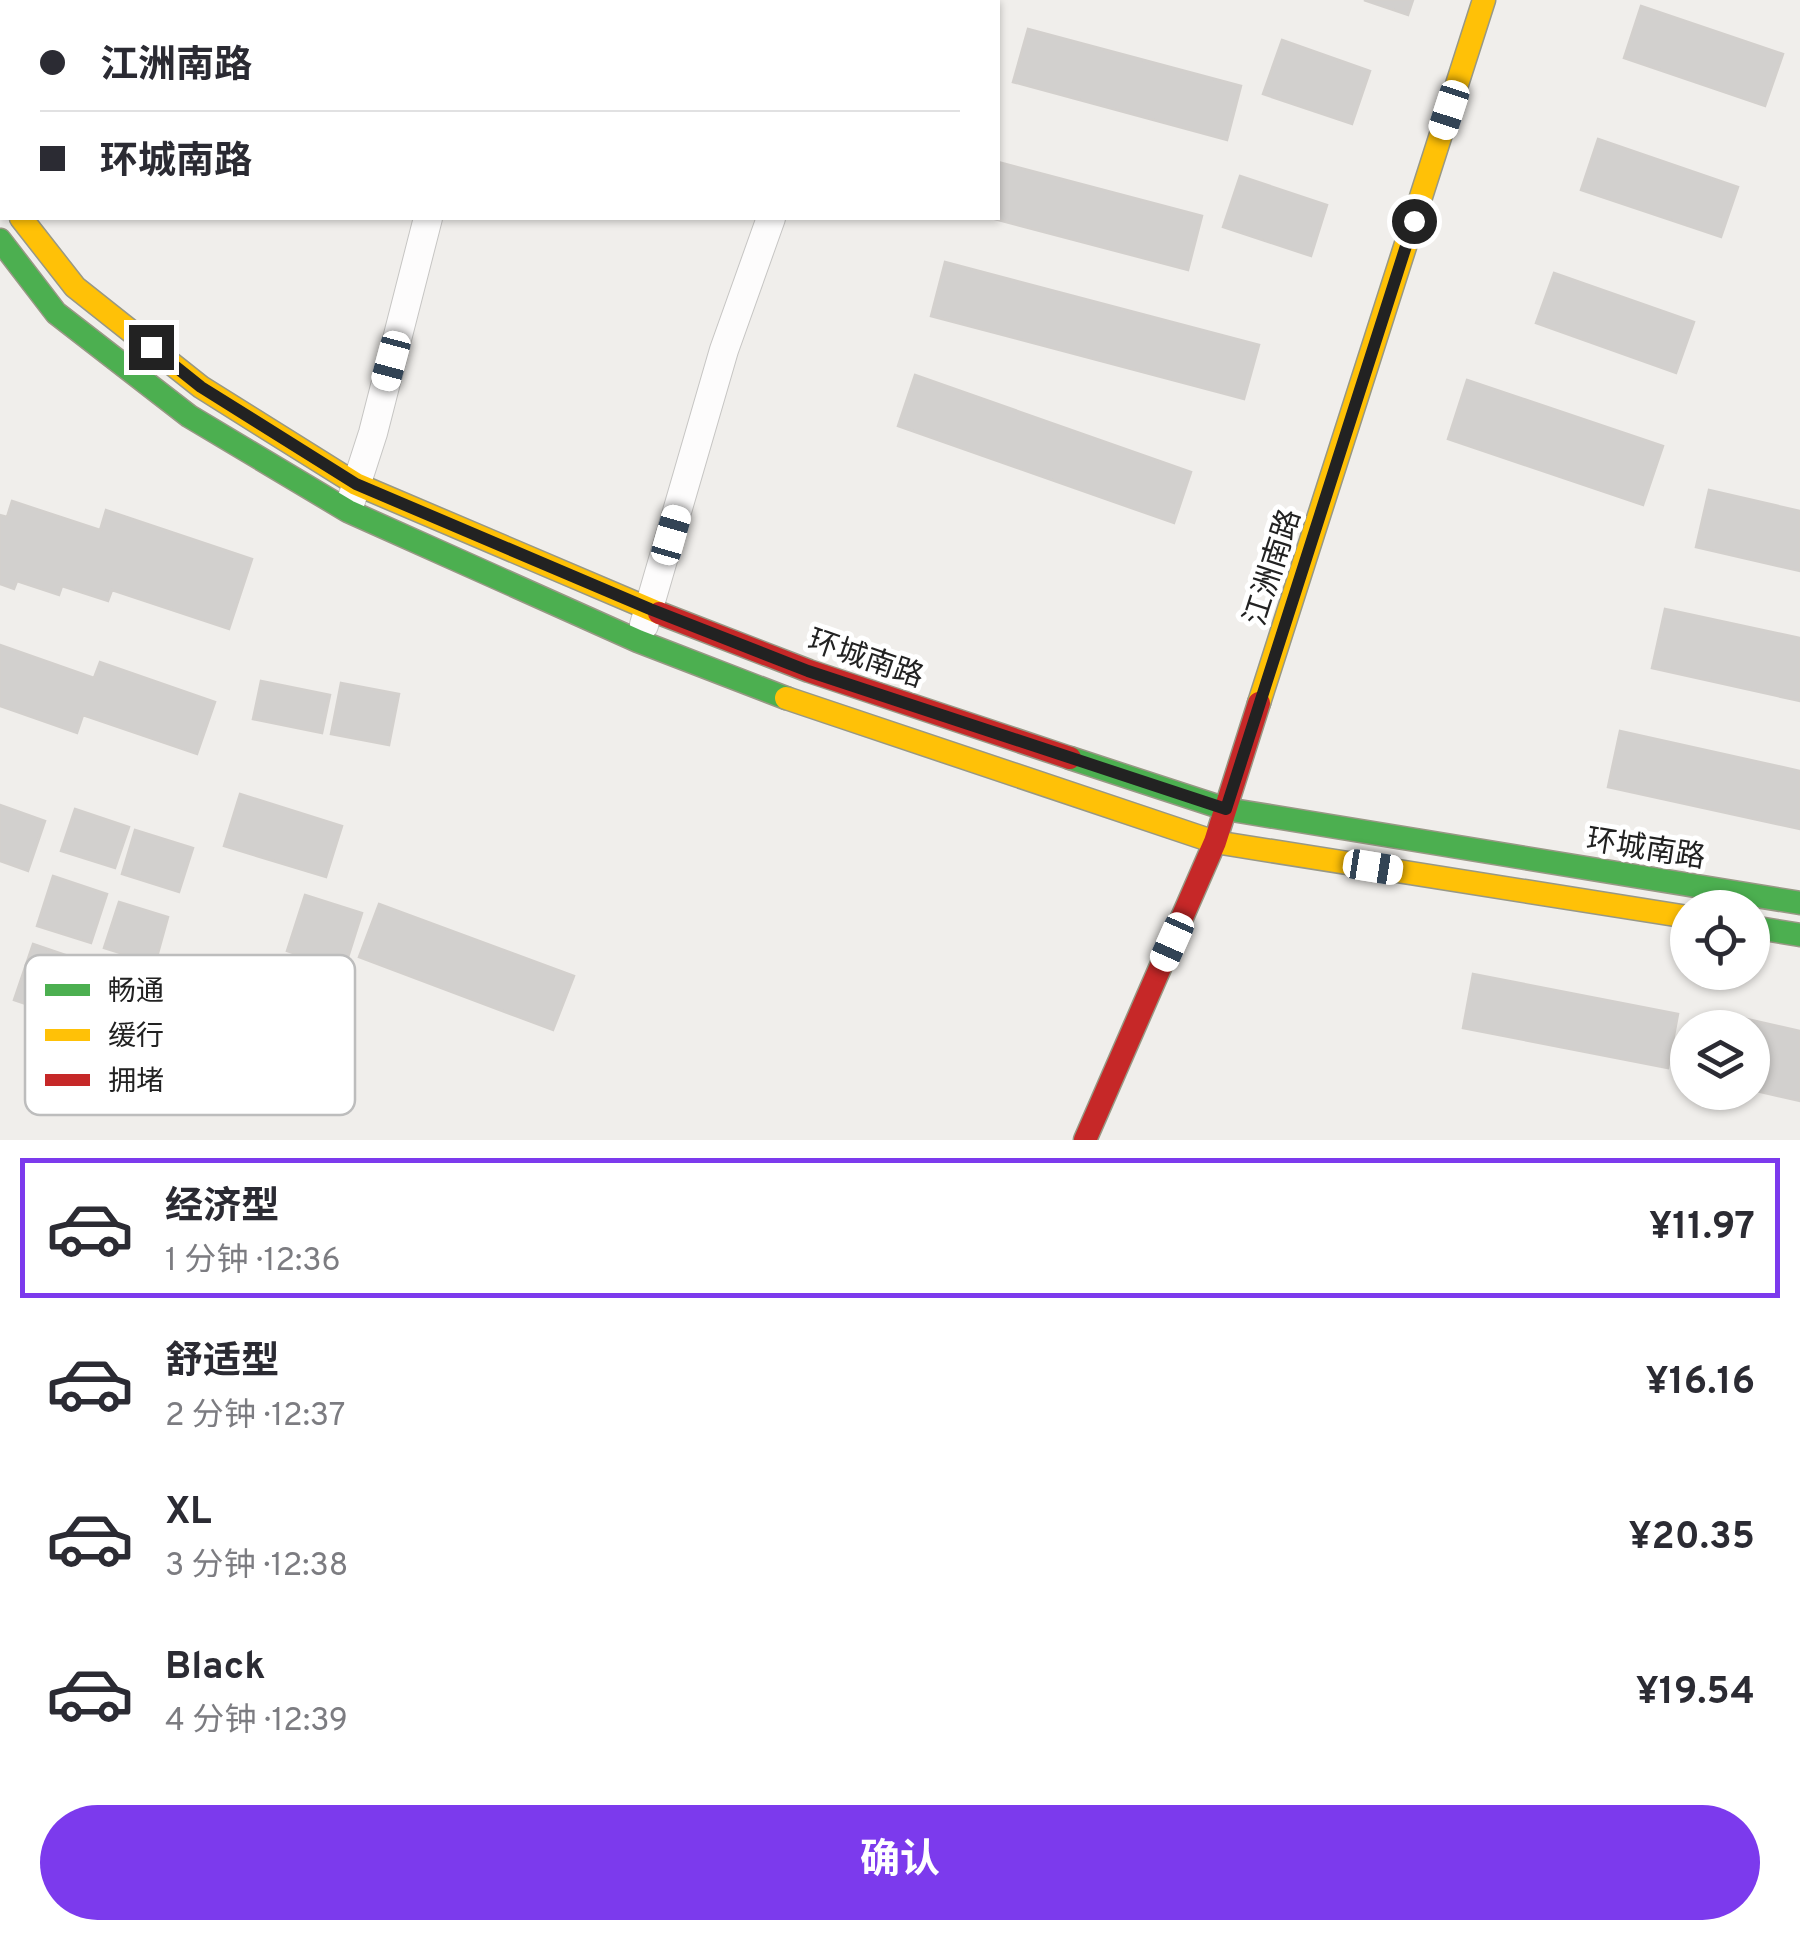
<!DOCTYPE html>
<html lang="zh">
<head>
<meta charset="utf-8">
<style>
  body { margin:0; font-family:Overpass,"Noto Sans SC",sans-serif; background:#f2f2f3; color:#2b2b33; height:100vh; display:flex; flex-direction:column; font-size:38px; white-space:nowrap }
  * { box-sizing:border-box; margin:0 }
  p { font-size:32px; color:#7c7c81 }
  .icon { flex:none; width:55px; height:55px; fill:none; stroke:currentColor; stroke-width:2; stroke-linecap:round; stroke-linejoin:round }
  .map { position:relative; height:1140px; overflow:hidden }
  .sheet { display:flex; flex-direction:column; background:#fff; flex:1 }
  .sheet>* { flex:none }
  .banner { position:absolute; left:0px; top:0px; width:1000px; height:220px; box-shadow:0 2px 8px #0004; display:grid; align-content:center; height:220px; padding:0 40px; background:#fff }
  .fabs { position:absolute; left:1670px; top:890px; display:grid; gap:20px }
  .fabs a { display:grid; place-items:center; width:100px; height:100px; border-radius:50%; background:#fff; box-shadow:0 2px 8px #0004; font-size:50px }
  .end { position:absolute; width:45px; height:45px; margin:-22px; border:12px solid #222; background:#fff; box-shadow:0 0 0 5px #fff }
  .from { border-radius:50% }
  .car { position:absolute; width:30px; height:60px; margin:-30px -15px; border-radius:12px; box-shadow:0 0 8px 2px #0007; background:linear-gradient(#fff 24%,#345 0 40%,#fff 0 76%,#345 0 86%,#fff 0) }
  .banner b { display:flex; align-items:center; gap:35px; height:95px; font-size:38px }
  .banner b+b { border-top:2px solid #e1e1e2 }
  .banner i { width:25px; height:25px; background:#2b2b33 }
  ul { padding:18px 0 0; list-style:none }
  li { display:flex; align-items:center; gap:30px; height:140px; margin:0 20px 15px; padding:0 20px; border:5px solid transparent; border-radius:0px }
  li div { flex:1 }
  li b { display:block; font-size:38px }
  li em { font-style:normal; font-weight:700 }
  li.current { border-color:#7c3aed }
  li>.icon { width:90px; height:90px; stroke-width:1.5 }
  .button { display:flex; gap:20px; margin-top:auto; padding:20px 40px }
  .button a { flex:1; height:115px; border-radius:60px; background:#7c3aed; color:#fff; font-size:40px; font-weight:700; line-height:115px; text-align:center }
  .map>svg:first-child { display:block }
  .building { fill:#d2d0ce; stroke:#d3d0cd; stroke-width:2.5 }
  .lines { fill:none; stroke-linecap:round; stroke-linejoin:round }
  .street-casing { stroke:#c6c5c3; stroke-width:30 }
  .fast-casing { stroke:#989885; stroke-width:25 }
  .slow-casing { stroke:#989885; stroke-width:25 }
  .jam-casing { stroke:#989885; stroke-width:25 }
  .street { stroke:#fdfcfc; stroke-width:28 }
  .fast { stroke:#4caf50; stroke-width:22 }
  .slow { stroke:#ffc107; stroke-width:22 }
  .jam { stroke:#c62828; stroke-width:22 }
  .route { stroke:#222; stroke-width:12 }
  .labels { text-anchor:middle; stroke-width:10; stroke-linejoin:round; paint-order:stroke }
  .street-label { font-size:30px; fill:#222; stroke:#fff }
  .key { fill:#fff; stroke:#bdbdbd; stroke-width:2.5 }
  .key-label { font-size:28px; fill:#222 }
</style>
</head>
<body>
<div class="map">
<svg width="1800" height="1140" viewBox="0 0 1800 1140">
  <rect width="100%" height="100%" fill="#f0eeeb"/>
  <path class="building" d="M 6,0 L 81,0 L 80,2 L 5,2 Z
    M 94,0 L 210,0 L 221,2 L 94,2 Z
    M 1364,0 L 1413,0 L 1408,15 Z
    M 1641,6 L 1783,54 L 1765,106 L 1624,58 Z
    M 1028,29 L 1241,86 L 1227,140 L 1013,82 Z
    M 1282,40 L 1370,71 L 1352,124 L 1263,94 Z
    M 1598,139 L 1738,187 L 1721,237 L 1581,190 Z
    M 998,162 L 1202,216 L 1188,270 L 991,218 L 998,218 Z
    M 1240,176 L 1327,205 L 1311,256 L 1223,227 Z
    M 945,262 L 1259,345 L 1244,399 L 931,316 Z
    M 1554,273 L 1694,322 L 1676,373 L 1536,323 Z
    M 915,375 L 1191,472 L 1174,523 L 898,426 Z
    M 1467,380 L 1663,446 L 1643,505 L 1448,439 Z
    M 1709,490 L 1800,511 L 1800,571 L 1696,547 Z
    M 12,501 L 100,530 L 106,510 L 252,559 L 229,629 L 112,590 L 108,601 L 62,586 L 59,595 L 17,581 L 14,589 L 0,584 L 0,515 L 7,517 Z
    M 1665,609 L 1800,638 L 1800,701 L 1652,668 Z
    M 0,645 L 94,678 L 100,662 L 215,702 L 197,754 L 83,715 L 77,733 L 0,706 Z
    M 261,681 L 330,695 L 322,733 L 253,719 Z
    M 341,683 L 399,694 L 389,745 L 331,734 Z
    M 1620,731 L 1800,771 L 1800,829 L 1608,787 Z
    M 240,794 L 342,826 L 326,877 L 224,846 Z
    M 0,805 L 45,821 L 28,871 L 0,861 Z
    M 75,809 L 129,827 L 115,868 L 61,851 Z
    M 135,830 L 193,848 L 179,892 L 122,874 Z
    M 53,876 L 107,894 L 91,943 L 37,926 Z
    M 305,895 L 362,913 L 344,970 L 287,951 Z
    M 119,902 L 168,917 L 155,964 L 104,948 Z
    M 379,904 L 574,976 L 553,1030 L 359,957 Z
    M 33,944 L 89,963 L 70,1019 L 14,1000 Z
    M 1473,974 L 1678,1014 L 1668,1068 L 1463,1028 Z
    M 1716,1012 L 1800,1031 L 1800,1101 L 1752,1090 L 1752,1028 L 1712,1028 Z"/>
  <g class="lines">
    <defs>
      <path id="street" d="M 483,2 L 484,0
        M 851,2 L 852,0
        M 351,501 L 373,433 L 428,218
        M 644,625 L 724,350 L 771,218"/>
      <path id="fast" d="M 0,191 L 2,194
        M 0,240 L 56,313 L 189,416 L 348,511 L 638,641 L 786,698
        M 1070,758 L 1226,809 L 1800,903
        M 1752,927 L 1800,935"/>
      <path id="slow" d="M 21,218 L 75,287 L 201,387 L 356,484 L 659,613
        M 786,698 L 1215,842 L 1688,917
        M 1259,703 L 1484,0"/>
      <path id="jam" d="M 659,613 L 809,671 L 1070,758
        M 1085,1140 L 1215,842 L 1259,703"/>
    </defs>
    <use href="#street" class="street-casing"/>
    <use href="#fast" class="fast-casing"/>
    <use href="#slow" class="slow-casing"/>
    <use href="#jam" class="jam-casing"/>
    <use href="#street" class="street"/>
    <use href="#fast" class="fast"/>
    <use href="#slow" class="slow"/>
    <use href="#jam" class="jam"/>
  </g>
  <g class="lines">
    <path class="route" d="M 151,347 L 201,387 L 356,484 L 650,609 L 808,671 L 1226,809 L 1414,221"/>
  </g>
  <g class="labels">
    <g class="street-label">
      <text transform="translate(1272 567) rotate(-72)" y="10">江洲南路</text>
      <text transform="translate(866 658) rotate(19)" y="10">环城南路</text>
      <text transform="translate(1646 848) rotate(9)" y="10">环城南路</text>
    </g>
  </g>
  <rect x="25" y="955" width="330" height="160" rx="15" class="key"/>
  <rect x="45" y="984" width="45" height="12" fill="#4caf50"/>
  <rect x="45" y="1029" width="45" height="12" fill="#ffc107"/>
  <rect x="45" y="1074" width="45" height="12" fill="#c62828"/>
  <g class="key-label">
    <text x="108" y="1000">畅通</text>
    <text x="108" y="1045">缓行</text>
    <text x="108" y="1090">拥堵</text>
  </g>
</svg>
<div class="fabs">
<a><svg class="icon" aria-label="locate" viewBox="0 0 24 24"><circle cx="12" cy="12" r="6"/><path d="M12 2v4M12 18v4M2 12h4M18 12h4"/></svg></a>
<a><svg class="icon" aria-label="layers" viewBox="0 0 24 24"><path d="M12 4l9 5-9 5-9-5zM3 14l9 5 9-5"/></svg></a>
</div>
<i class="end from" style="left:1414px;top:221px"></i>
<i class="end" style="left:151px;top:347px"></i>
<i class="car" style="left:1449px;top:110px;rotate:198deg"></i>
<i class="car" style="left:391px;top:361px;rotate:195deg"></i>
<i class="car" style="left:671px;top:535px;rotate:16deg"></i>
<i class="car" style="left:1373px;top:867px;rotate:99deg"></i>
<i class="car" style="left:1172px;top:942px;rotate:204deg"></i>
<div class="banner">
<b><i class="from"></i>江洲南路</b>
<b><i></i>环城南路</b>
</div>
</div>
<section class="sheet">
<ul>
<li class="current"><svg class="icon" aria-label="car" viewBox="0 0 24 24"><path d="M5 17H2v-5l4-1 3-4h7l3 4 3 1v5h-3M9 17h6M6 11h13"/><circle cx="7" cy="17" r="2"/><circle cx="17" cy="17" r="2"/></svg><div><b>经济型</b><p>1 分钟 · 12:36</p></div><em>¥11.97</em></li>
<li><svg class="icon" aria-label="car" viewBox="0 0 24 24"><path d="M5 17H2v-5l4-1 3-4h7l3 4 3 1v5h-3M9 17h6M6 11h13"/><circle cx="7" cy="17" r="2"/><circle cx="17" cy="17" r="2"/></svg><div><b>舒适型</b><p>2 分钟 · 12:37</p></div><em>¥16.16</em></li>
<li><svg class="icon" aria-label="car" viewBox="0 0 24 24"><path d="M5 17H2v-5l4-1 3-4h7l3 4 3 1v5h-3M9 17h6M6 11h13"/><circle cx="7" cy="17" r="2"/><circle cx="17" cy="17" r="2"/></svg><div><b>XL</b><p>3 分钟 · 12:38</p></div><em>¥20.35</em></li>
<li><svg class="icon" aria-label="car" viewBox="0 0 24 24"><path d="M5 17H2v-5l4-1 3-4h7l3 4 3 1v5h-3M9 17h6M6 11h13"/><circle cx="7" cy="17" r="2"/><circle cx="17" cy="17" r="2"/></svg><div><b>Black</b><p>4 分钟 · 12:39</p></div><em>¥19.54</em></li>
</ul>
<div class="button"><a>确认</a></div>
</section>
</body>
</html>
